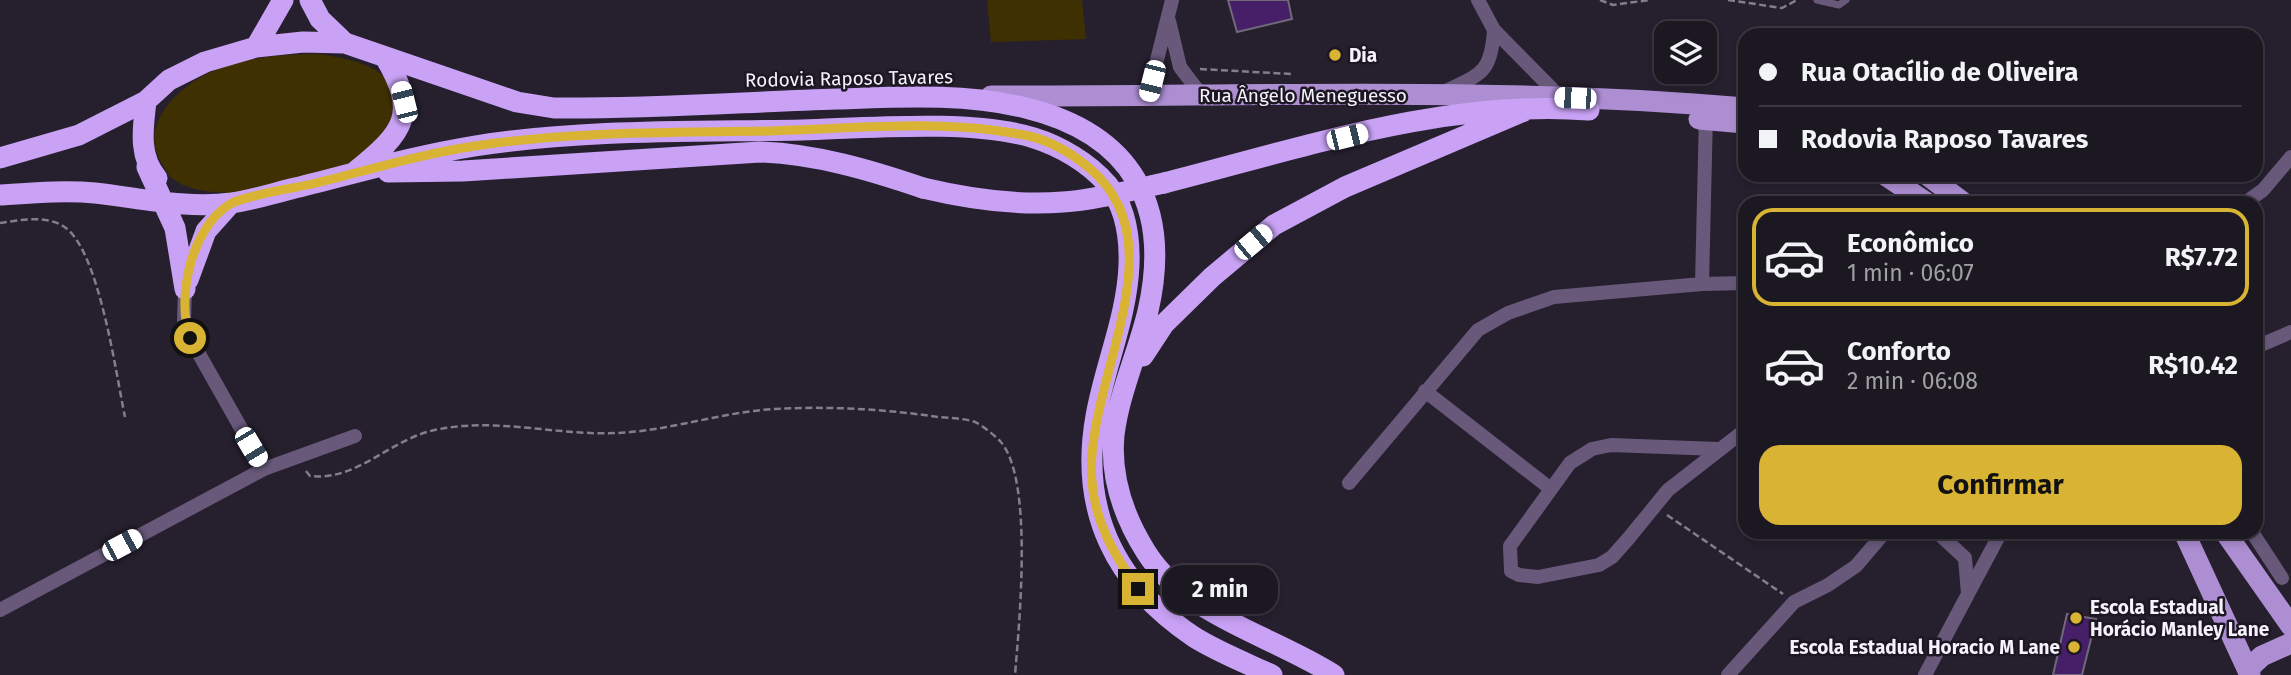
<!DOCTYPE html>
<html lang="pt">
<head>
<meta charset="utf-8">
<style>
  body { margin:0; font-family:"Fira Sans",sans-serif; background:#29252f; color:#f1f3f6; height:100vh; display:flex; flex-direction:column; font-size:26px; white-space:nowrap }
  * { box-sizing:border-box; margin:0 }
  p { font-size:23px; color:#a0a0a5 }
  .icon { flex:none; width:38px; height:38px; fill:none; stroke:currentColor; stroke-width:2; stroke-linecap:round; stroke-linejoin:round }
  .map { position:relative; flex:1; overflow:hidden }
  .panel { position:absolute; left:1738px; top:196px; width:525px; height:343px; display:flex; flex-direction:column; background:#1c1822; border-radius:21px; box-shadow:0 4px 10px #0003,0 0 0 2px #3a3740 }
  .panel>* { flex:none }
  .hud { position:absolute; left:1738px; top:28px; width:525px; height:154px; border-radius:21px; box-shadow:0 4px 10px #0003,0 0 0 2px #3a3740; display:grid; align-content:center; height:154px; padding:0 21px; background:#1c1822 }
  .buttons { position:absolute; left:1654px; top:21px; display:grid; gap:14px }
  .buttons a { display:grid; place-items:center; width:63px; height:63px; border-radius:14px; background:#1c1822; box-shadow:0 4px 10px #0003,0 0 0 2px #3a3740; font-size:35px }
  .end { position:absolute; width:32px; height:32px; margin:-16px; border:9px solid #d9b334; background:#111; box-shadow:0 0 0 4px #111 }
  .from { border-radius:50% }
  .bubble { position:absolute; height:49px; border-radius:21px; background:#1c1822; box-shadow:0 4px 10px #0003,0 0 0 2px #3a3740; font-size:23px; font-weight:700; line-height:49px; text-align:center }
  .car { position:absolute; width:21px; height:42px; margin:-21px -10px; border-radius:9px; box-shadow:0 0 5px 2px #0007; background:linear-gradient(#fff 24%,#345 0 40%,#fff 0 76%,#345 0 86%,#fff 0) }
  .hud b { display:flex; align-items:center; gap:24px; height:66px; font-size:26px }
  .hud b+b { border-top:2px solid #3a3740 }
  .hud i { width:18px; height:18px; background:#f1f3f6 }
  ul { padding:12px 0 0; list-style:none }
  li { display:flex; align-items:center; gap:21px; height:98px; margin:0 14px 10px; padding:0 7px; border:4px solid transparent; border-radius:21px }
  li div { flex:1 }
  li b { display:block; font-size:26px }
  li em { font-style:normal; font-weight:700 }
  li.selected { border-color:#d9b334 }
  li>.icon { width:63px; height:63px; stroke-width:1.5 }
  .primary-button { display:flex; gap:14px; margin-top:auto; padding:14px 21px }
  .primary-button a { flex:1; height:80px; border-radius:21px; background:#d9b334; color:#111; font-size:28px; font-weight:700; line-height:80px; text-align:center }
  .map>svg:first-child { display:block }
  .green { fill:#3e3000 }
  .building { fill:#461f68; stroke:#70697a; stroke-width:2 }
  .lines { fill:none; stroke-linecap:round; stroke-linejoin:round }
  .path { stroke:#837e8b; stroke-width:2.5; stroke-dasharray:7 3.5; stroke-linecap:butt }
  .lane { stroke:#68597b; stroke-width:7 }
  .street { stroke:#68597b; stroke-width:14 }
  .primary { stroke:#ae8ed3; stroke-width:21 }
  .highway { stroke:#c9a2f6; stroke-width:21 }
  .highway-bridge { stroke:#c9a2f6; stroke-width:21 }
  .route { stroke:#d9b334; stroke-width:9 }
  .poi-dot { fill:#d9b334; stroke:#1d1724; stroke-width:2.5 }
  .labels { text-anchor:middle; stroke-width:5; stroke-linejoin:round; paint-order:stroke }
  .poi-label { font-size:19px; font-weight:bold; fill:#f6f2fc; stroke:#1d1724; text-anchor:start }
  .street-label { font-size:19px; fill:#f6f2fc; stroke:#1d1724 }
</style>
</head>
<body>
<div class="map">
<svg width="2291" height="675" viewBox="0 0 2291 675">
  <rect width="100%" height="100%" fill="#26202e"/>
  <path class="green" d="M 987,0 L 1082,0 L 1086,39 L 991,42 Z
    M 320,54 C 342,58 362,61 380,73 C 423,103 374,153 343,167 C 323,176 250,194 229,193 C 211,192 189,191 173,179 C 168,176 164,167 161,162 C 140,129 172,93 201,77 C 236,57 282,54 320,54 Z"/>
  <path class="building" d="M 1228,0 L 1288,0 L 1292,19 L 1237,32 Z
    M 2067,614 L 2096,619 L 2082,675 L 2053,675 Z"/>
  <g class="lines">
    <path class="path" d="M 1600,0 L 1613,5 L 1649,0
      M 1728,0 L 1782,8 L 1797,0
      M 1200,69 L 1291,74
      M 0,223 C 20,220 45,215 63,226 C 99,247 116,375 125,417
      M 306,471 L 310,476 C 355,481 386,444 427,432 C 488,415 555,436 617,433 C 669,431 721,412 774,409 C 827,406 885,409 938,417 C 949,418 963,418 975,422 C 982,425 994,435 1000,441 C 1034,478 1019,625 1015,675
      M 1667,515 L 1783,594"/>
    <path class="lane" d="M 1817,0 L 1839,5 L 1846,0"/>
    <path class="street" d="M 1478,0 L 1494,30 L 1560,97
      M 1169,21 L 1180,67 L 1202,96
      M 1442,93 C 1480,74 1491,75 1494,30
      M 1148,96 L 1172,0
      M 2245,203 L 2263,190 L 2291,157
      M 1702,284 L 1706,114
      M 185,289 L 184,321 L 190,338 L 264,469
      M 2256,347 L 2291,332
      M 1425,391 L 1551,489
      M 1718,449 L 1611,445 L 1592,449 L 1570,463 L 1510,546 L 1511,571 L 1519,575 L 1538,577 L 1599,565 L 1612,557 L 1628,539 L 1668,490 L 1745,430
      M 1349,483 L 1478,330 L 1508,313 L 1554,297 L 1702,284 L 1745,283
      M 2252,532 L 2282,578
      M 1969,592 L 2001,532
      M 0,610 L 264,469 L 355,436
      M 1728,675 L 1794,602 L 1828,585 L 1856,566 L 1885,532
      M 1925,675 L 1968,594 L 1965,558 L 1937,532"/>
    <path class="primary" d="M 991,96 C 1242,97 1494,86 1745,108
      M 1699,119 L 1745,123
      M 1885,175 L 1927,203
      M 1927,175 L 1964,203
      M 2184,532 L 2250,675
      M 2225,532 L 2291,626
      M 2248,669 L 2262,656 L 2291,643"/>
    <path class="highway" d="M 310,0 L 320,19 L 345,43
      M 256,47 L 283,0
      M 146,101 C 143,128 138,156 157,178
      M 0,158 L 79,135 L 146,101 L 169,80 L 205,62 L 256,47 L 303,42 L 345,43 L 517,102 L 554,108 C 648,109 743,102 837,99 C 899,97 965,93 1026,108 C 1132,134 1172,206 1148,311 C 1138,353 1119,393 1114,435 C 1110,477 1124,517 1146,552 C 1187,617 1272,635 1334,675
      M 147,167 L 175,228 L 185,289
      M 356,171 C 404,132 419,114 385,57
      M 388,172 L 463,171 L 760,152 C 816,154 870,170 923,188
      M 1164,183 C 1302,148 1445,99 1589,110
      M 0,195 C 31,193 64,190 95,193 C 140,198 186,209 232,203 C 252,200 271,194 291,189 C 352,174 413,156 475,146 C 583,129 694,132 802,130 C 867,128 974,119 1034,138 C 1060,146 1089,163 1107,184 C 1125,206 1130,237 1129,265 C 1127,317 1105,365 1096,416 C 1079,511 1115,584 1194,637 C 1218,652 1246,663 1272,675
      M 188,280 L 206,231 L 231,203
      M 1143,356 L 1164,324 L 1212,277 L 1274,225 L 1345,187 L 1524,111"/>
    <path class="highway-bridge" d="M 923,188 C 969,199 1015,206 1063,202 C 1096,200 1131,190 1164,183"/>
  </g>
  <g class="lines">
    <path class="route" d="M 190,338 C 176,298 191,228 230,204 C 246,195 296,188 316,183 C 369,170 421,154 475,146 C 572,131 672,133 770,131 C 855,129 945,118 1029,136 C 1050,141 1071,153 1088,167 C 1183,244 1083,383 1092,482 C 1095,523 1115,556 1138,589"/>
  </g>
  <g class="poi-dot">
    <circle cx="1335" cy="55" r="7"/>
    <circle cx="2076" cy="618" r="7"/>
    <circle cx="2074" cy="647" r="7"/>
  </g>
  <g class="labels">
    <g class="poi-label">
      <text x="1349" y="62">Dia</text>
      <text x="2090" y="614">Escola Estadual<tspan x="2090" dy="22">Horácio Manley Lane</tspan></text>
      <text x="2060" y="654" text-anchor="end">Escola Estadual Horacio M Lane</text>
    </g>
    <g class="street-label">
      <text transform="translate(849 78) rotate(-1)" y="7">Rodovia Raposo Tavares</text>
      <text x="1303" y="102">Rua Ângelo Meneguesso</text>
    </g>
  </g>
</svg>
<div class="buttons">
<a><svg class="icon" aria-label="layers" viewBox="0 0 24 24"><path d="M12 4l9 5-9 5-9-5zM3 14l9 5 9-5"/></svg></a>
</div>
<i class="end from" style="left:190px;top:338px"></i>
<i class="end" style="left:1138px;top:589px"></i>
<div class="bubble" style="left:1162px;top:565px;width:116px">2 min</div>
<i class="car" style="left:1152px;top:81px;rotate:194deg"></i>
<i class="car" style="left:1575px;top:98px;rotate:272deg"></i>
<i class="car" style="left:404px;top:102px;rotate:346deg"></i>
<i class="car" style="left:1347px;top:137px;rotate:76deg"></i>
<i class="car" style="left:1253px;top:242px;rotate:50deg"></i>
<i class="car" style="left:251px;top:447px;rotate:149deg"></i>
<i class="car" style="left:122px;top:545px;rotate:62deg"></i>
<div class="hud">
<b><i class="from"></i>Rua Otacílio de Oliveira</b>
<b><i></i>Rodovia Raposo Tavares</b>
</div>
<section class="panel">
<ul>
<li class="selected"><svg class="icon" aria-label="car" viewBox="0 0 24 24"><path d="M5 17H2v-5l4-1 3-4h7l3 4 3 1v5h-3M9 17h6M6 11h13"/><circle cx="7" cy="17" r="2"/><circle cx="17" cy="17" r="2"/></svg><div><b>Econômico</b><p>1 min · 06:07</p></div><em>R$7.72</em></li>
<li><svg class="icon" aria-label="car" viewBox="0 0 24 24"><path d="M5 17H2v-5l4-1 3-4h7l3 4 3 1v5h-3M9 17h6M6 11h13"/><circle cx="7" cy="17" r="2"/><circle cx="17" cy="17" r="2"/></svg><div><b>Conforto</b><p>2 min · 06:08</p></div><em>R$10.42</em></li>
</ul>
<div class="primary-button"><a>Confirmar</a></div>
</section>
</div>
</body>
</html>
